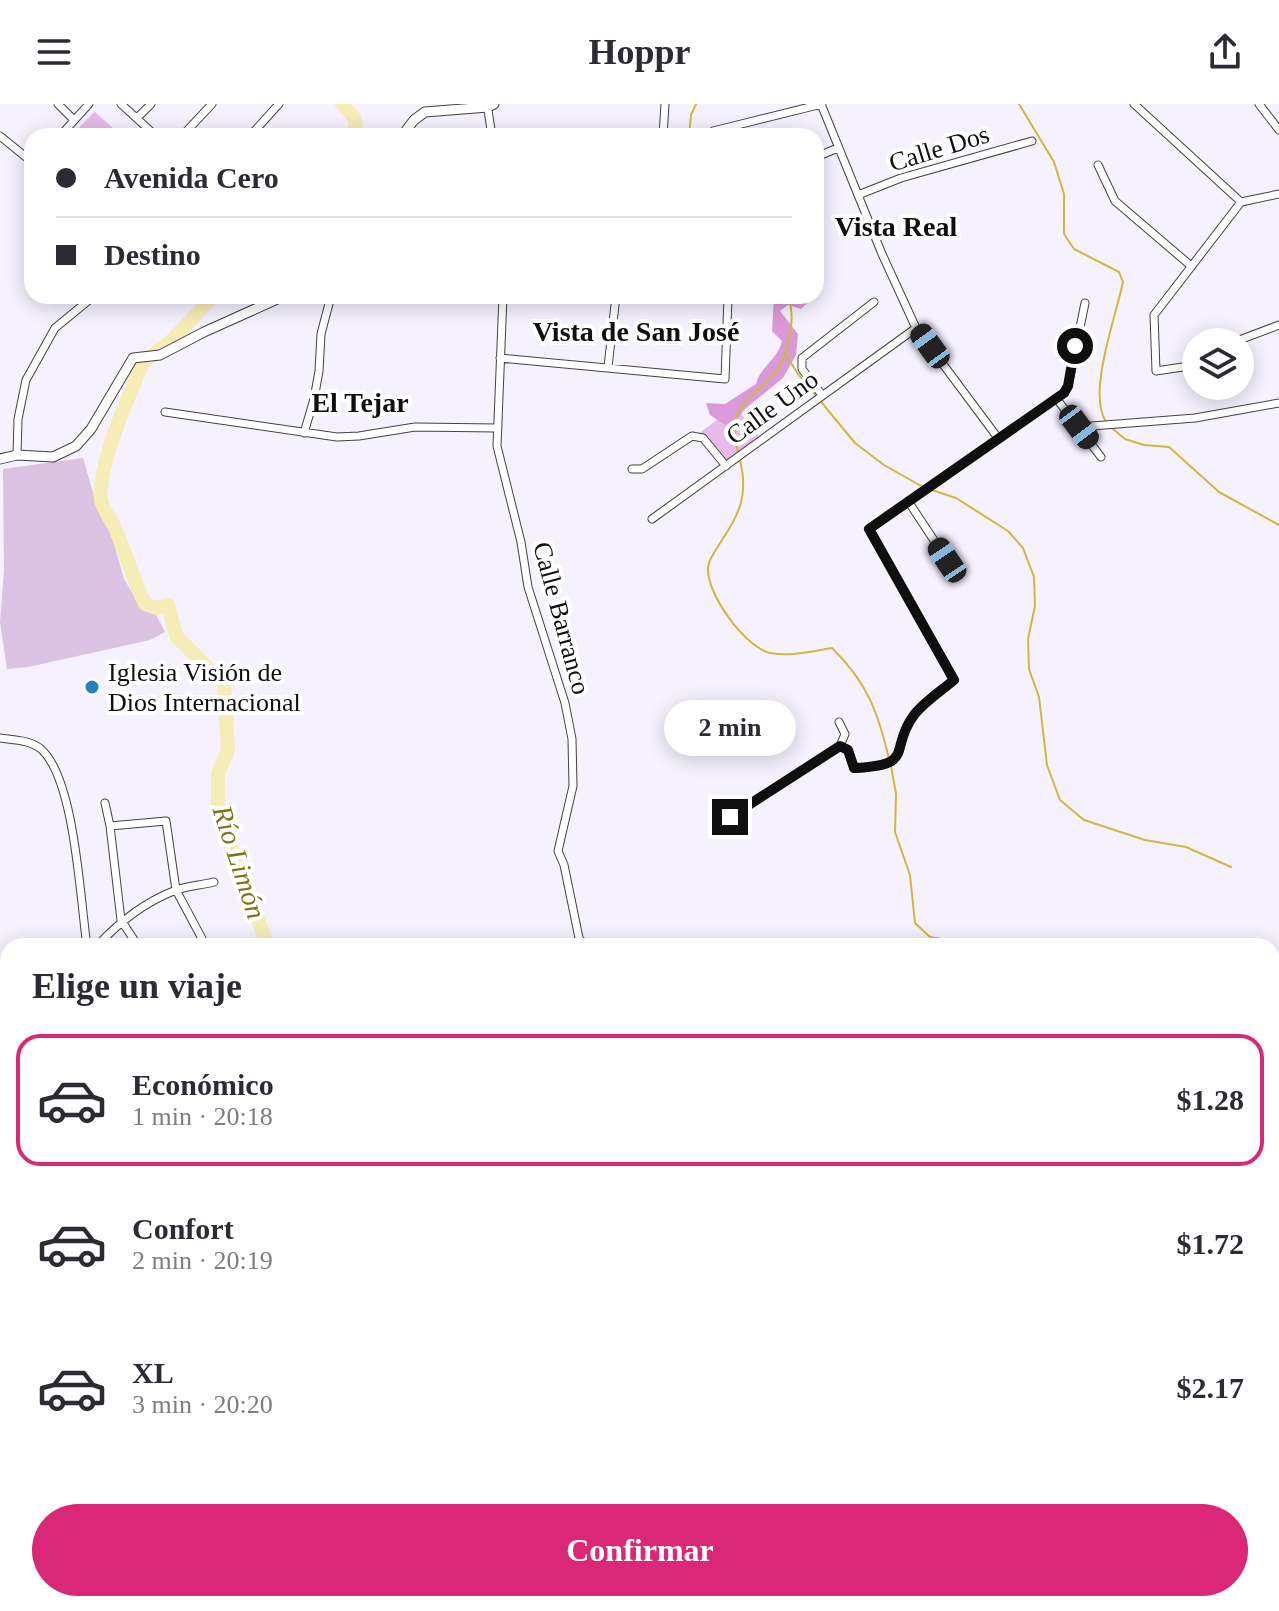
<!DOCTYPE html>
<html lang="es">
<head>
<meta charset="utf-8">
<style>
  body { margin:0; font-family:"Times New Roman",serif; background:#f2f2f3; color:#2b2b33; height:100vh; display:flex; flex-direction:column; font-size:30px; white-space:nowrap }
  * { box-sizing:border-box; margin:0 }
  p { font-size:26px; color:#7c7c81 }
  .icon { flex:none; width:44px; height:44px; fill:none; stroke:currentColor; stroke-width:2; stroke-linecap:round; stroke-linejoin:round }
  .map { position:relative; flex:1; overflow:hidden }
  .panel { position:absolute; left:0px; top:834px; width:1280px; height:674px; display:flex; flex-direction:column; background:#fff; border-radius:24px 24px 0 0; box-shadow:0 4px 20px #0003 }
  .panel>* { flex:none }
  .guide { position:absolute; left:24px; top:24px; width:800px; height:176px; border-radius:24px; box-shadow:0 4px 20px #0003; display:grid; align-content:center; height:176px; padding:0 32px; background:#fff }
  .tools { position:absolute; left:1182px; top:224px; display:grid; gap:16px }
  .tools a { display:grid; place-items:center; width:72px; height:72px; border-radius:50%; background:#fff; box-shadow:0 4px 20px #0003; font-size:40px }
  .end { position:absolute; width:36px; height:36px; margin:-18px; border:10px solid #0f0f0f; background:#fff; box-shadow:0 0 0 4px #fff }
  .from { border-radius:50% }
  .bubble { position:absolute; height:56px; border-radius:28px; background:#fff; box-shadow:0 4px 20px #0003; font-size:26px; font-weight:700; line-height:56px; text-align:center }
  .car { position:absolute; width:24px; height:48px; margin:-24px -12px; border-radius:10px; box-shadow:0 0 6px 2px #0007; background:linear-gradient(#222 24%,#8ab4d8 0 40%,#222 0 76%,#8ab4d8 0 86%,#222 0) }
  .guide b { display:flex; align-items:center; gap:28px; height:76px; font-size:30px }
  .guide b+b { border-top:2px solid #e1e1e2 }
  .guide i { width:20px; height:20px; background:#2b2b33 }
  ul { padding:0; list-style:none }
  li { display:flex; align-items:center; gap:24px; height:132px; margin:0 16px 12px; padding:0 16px; border:4px solid transparent; border-radius:24px }
  li div { flex:1 }
  li b { display:block; font-size:30px }
  li em { font-style:normal; font-weight:700 }
  li.current { border-color:#db2777 }
  li>.icon { width:72px; height:72px; stroke-width:1.5 }
  h2 { padding:0 32px; font-size:36px; line-height:96px }
  .cta { display:flex; gap:16px; margin-top:auto; padding:16px 32px }
  .cta a { flex:1; height:92px; border-radius:48px; background:#db2777; color:#fff; font-size:32px; font-weight:700; line-height:92px; text-align:center }
  header { display:flex; justify-content:space-between; align-items:center; height:104px; padding:0 32px; background:#fff; font-size:36px; font-weight:700 }
  .map>svg:first-child { display:block }
  .green { fill:#e7baea }
  .forest { fill:#db99da }
  .cemetery { fill:#dbc1e2 }
  .lines { fill:none; stroke-linecap:round; stroke-linejoin:round }
  .stream { stroke:#ceb93c; stroke-width:2 }
  .river { stroke:#f6ecb6; stroke-width:14 }
  .minor-casing { stroke:#424242; stroke-width:9 }
  .tertiary-casing { stroke:#424242; stroke-width:11 }
  .secondary-casing { stroke:#313131; stroke-width:12 }
  .minor { stroke:#fff; stroke-width:7 }
  .tertiary { stroke:#fff; stroke-width:9 }
  .secondary { stroke:#c9acff; stroke-width:10 }
  .route { stroke:#0f0f0f; stroke-width:10 }
  .poi-dot { fill:#2680c0; stroke:#fff; stroke-width:3 }
  .labels { text-anchor:middle; stroke-width:8; stroke-linejoin:round; paint-order:stroke }
  .street-label { font-size:26px; fill:#0f0f0f; stroke:#fff }
  .poi-label { font-size:26px; fill:#0f0f0f; stroke:#fff; text-anchor:start }
  .neighbourhood-label { font-size:28px; font-weight:bold; fill:#0f0f0f; stroke:#fff }
  .water-label { font-size:28px; font-style:italic; fill:#7e7316; stroke:#fff }
</style>
</head>
<body>
<header><svg class="icon" aria-label="menu" viewBox="0 0 24 24"><path d="M4 6h16M4 12h16M4 18h16"/></svg>Hoppr<svg class="icon" aria-label="share" viewBox="0 0 24 24"><path d="M12 15V3M7 8l5-5 5 5M5 13v7h14v-7"/></svg></header>
<div class="map">
<svg width="1279" height="1507" viewBox="0 0 1279 1507">
  <rect width="100%" height="100%" fill="#f5f1ff"/>
  <path class="green" d="M 95,7 L 96,9 L 122,32 L 71,32 Z
    M 735,302 L 760,334 L 727,357 L 701,328 Z"/>
  <path class="forest" d="M 774,192 L 808,192 L 809,197 L 801,205 L 788,201 L 780,207 L 798,230 L 796,251 L 783,274 L 745,305 L 730,324 L 710,311 L 706,299 L 725,300 L 756,280 C 760,263 778,255 782,237 L 772,227 Z"/>
  <path class="cemetery" d="M 83,354 L 96,399 L 111,430 L 124,475 L 141,503 L 156,511 L 165,528 L 150,536 L 28,563 L 7,565 L 0,518 L 4,466 L 3,365 Z"/>
  <g class="lines">
    <path class="stream" d="M 1019,0 L 1054,58 L 1064,90 L 1064,130 L 1074,145 L 1119,168 L 1123,178 C 1116,212 1088,287 1105,316
      M 689,32 L 691,11 L 696,0
      M 786,251 L 798,270 L 855,339 L 884,361 L 923,383
      M 1113,325 L 1125,335 L 1144,341 L 1169,343 L 1219,388 L 1279,421
      M 738,349 C 736,340 733,322 736,312 C 743,296 758,287 770,275 C 788,255 797,218 788,192
      M 740,356 C 748,389 741,408 722,436 C 718,443 709,454 708,463 C 706,490 745,543 770,549 C 790,553 813,547 832,544 C 867,578 878,608 889,655
      M 929,385 L 956,394 L 1008,427 L 1023,444 L 1034,473 L 1035,502 L 1028,535 L 1029,565 L 1039,593 L 1047,661 L 1060,696 L 1084,716 L 1145,736 L 1186,743 L 1231,763
      M 891,662 L 896,690 L 895,728 L 910,771 L 915,819 L 930,833 L 953,837 L 957,842
      M 1272,1408 L 1279,1410
      M 545,1500 L 549,1507
      M 663,1507 L 686,1500"/>
    <path class="river" d="M 342,0 L 355,15 L 356,24 L 350,32
      M 153,251 L 172,236 L 214,192
      M 148,255 L 143,259 C 129,291 97,362 101,396 C 103,406 111,415 115,424 C 126,449 133,475 145,500 L 156,504 L 168,501 L 176,532 L 224,580 L 228,646 L 218,669 L 218,708 L 268,842
      M 383,1507 L 386,1500"/>
    <defs>
      <path id="minor" d="M 58,0 L 74,16
        M 121,0 L 156,32
        M 487,0 L 492,32
        M 821,0 L 882,150 L 916,224 L 998,334
        M 1134,0 L 1241,98 L 1279,90
        M 1259,0 L 1279,26
        M 137,14 L 151,0
        M 713,27 L 822,0
        M 0,32 L 32,58
        M 60,32 L 89,0
        M 182,32 L 212,0
        M 250,32 L 279,0
        M 663,32 L 665,0
        M 816,53 L 838,44
        M 1098,61 L 1115,97 L 1190,161
        M 858,91 L 901,74 L 1032,37
        M 503,192 L 497,342 L 521,438 L 528,483 L 565,599 L 572,635 L 573,682 L 558,747 L 564,761 L 579,834 L 585,842
        M 1234,238 L 1279,221
        M 500,254 L 725,275 L 728,193 L 715,192
        M 1196,261 L 1156,267 L 1154,211 L 1241,98
        M 608,263 L 616,192
        M 822,291 L 802,265 L 802,254 L 874,198
        M 1056,294 L 1101,353
        M 165,308 L 337,333 L 359,332 L 415,323 L 497,324
        M 1079,323 L 1195,314 L 1279,299
        M 304,329 L 314,295 L 319,267 L 321,230 L 331,192
        M 17,351 L 18,315 L 26,276 L 55,224 L 94,192
        M 632,365 L 642,365 L 692,332 L 703,334 L 726,362
        M 908,397 L 947,456 L 947,461
        M 652,415 L 916,224
        M 839,618 L 845,630 L 840,642
        M 0,634 C 14,636 30,636 41,645 C 75,675 80,795 87,842
        M 105,699 L 110,722 L 121,816 L 138,842
        M 730,713 L 840,642 L 848,646 L 854,664 C 918,661 888,646 914,611 C 924,598 941,587 954,576 L 869,425 L 1064,289 L 1068,282 L 1085,199
        M 110,722 L 166,717 L 176,786 L 206,842
        M 97,842 C 119,818 145,798 176,786 C 187,782 202,781 214,778
        M 0,987 L 8,986
        M 0,1035 L 8,1034
        M 0,1104 L 8,1100
        M 0,1243 L 8,1241
        M 0,1367 L 8,1364
        M 641,1500 L 642,1507
        M 73,1507 C 97,1496 121,1506 146,1500"/>
      <path id="tertiary" d="M 402,32 L 414,16 L 425,8 L 488,3 L 494,0
        M 0,355 L 17,351 L 53,353 L 76,342 L 91,325 L 133,254 L 160,251 L 204,228 L 284,192
        M 0,1403 L 8,1422
        M 43,1500 L 46,1507"/>
      <path id="secondary" d="M 0,876 L 8,875
        M 1264,1500 L 1271,1507"/>
    </defs>
    <use href="#minor" class="minor-casing"/>
    <use href="#tertiary" class="tertiary-casing"/>
    <use href="#secondary" class="secondary-casing"/>
    <use href="#minor" class="minor"/>
    <use href="#tertiary" class="tertiary"/>
    <use href="#secondary" class="secondary"/>
  </g>
  <g class="lines">
    <path class="route" d="M 730,713 L 840,642 L 848,646 L 854,664 C 917,661 888,646 914,611 C 924,598 941,587 954,576 L 869,425 L 1064,289 L 1068,282 L 1075,242"/>
  </g>
  <circle class="poi-dot" cx="92" cy="583" r="8"/>
  <g class="labels">
    <g class="street-label">
      <text transform="translate(939 44) rotate(-17)" y="9">Calle Dos</text>
      <text transform="translate(772 303) rotate(-36)" y="9">Calle Uno</text>
      <text transform="translate(562 514) rotate(75)" y="9">Calle Barranco</text>
    </g>
    <g class="poi-label">
      <text x="108" y="577">Iglesia Visión de<tspan x="108" dy="30">Dios Internacional</tspan></text>
    </g>
    <g class="neighbourhood-label">
      <text x="896" y="132">Vista Real</text>
      <text x="636" y="237">Vista de San José</text>
      <text x="360" y="308">El Tejar</text>
    </g>
    <g class="water-label">
      <text transform="translate(240 758) rotate(72)" y="10">Río Limón</text>
    </g>
  </g>
</svg>
<div class="tools">
<a><svg class="icon" aria-label="layers" viewBox="0 0 24 24"><path d="M12 4l9 5-9 5-9-5zM3 14l9 5 9-5"/></svg></a>
</div>
<i class="end from" style="left:1075px;top:242px"></i>
<i class="end" style="left:730px;top:713px"></i>
<div class="bubble" style="left:664px;top:596px;width:132px">2 min</div>
<i class="car" style="left:930px;top:242px;rotate:324deg"></i>
<i class="car" style="left:1079px;top:323px;rotate:143deg"></i>
<i class="car" style="left:947px;top:456px;rotate:326deg"></i>
<div class="guide">
<b><i class="from"></i>Avenida Cero</b>
<b><i></i>Destino</b>
</div>
<section class="panel">
<h2>Elige un viaje</h2>
<ul>
<li class="current"><svg class="icon" aria-label="car" viewBox="0 0 24 24"><path d="M5 17H2v-5l4-1 3-4h7l3 4 3 1v5h-3M9 17h6M6 11h13"/><circle cx="7" cy="17" r="2"/><circle cx="17" cy="17" r="2"/></svg><div><b>Económico</b><p>1 min · 20:18</p></div><em>$1.28</em></li>
<li><svg class="icon" aria-label="car" viewBox="0 0 24 24"><path d="M5 17H2v-5l4-1 3-4h7l3 4 3 1v5h-3M9 17h6M6 11h13"/><circle cx="7" cy="17" r="2"/><circle cx="17" cy="17" r="2"/></svg><div><b>Confort</b><p>2 min · 20:19</p></div><em>$1.72</em></li>
<li><svg class="icon" aria-label="car" viewBox="0 0 24 24"><path d="M5 17H2v-5l4-1 3-4h7l3 4 3 1v5h-3M9 17h6M6 11h13"/><circle cx="7" cy="17" r="2"/><circle cx="17" cy="17" r="2"/></svg><div><b>XL</b><p>3 min · 20:20</p></div><em>$2.17</em></li>
</ul>
<div class="cta"><a>Confirmar</a></div>
</section>
</div>
</body>
</html>
